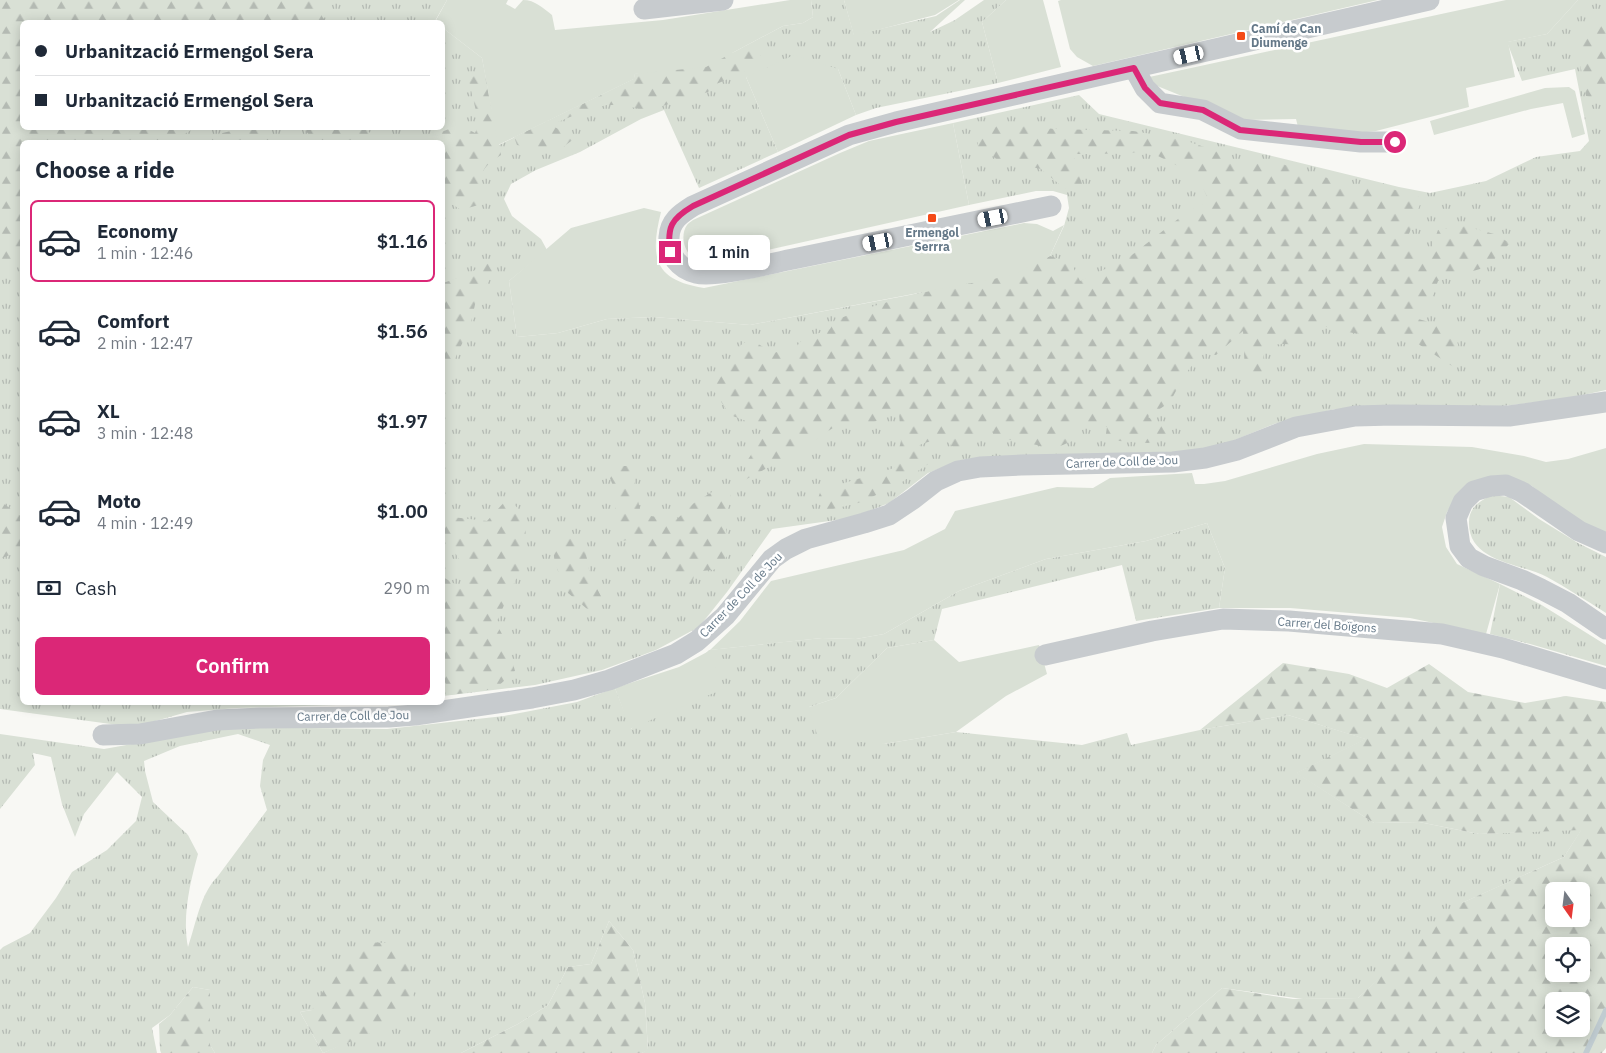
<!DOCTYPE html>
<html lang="en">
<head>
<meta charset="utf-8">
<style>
  body { margin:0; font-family:"IBM Plex Sans",sans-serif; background:#f2f2f3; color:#1f2937; height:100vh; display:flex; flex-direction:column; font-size:19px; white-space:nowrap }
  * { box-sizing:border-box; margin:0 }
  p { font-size:16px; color:#747a83 }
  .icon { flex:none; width:28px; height:28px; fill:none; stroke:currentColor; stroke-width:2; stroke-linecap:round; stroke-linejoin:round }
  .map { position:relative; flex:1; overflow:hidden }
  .drawer { position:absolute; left:20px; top:140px; width:425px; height:565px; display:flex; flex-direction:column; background:#fff; border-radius:8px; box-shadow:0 2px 12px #0003 }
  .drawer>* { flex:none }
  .hud { position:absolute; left:20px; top:20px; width:425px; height:110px; border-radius:8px; box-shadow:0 2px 12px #0003; display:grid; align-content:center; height:110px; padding:0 15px; background:#fff }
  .needle { width:32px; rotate:166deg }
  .controls { position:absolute; left:1545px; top:882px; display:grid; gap:10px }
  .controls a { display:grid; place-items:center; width:45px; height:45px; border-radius:8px; background:#fff; box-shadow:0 2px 12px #0003; font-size:25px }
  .end { position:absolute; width:22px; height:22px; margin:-11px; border:6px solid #db2777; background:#fff; box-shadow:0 0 0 2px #fff }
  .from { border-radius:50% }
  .bubble { position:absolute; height:35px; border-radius:8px; background:#fff; box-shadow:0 2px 12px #0003; font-size:16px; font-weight:600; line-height:35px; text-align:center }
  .car { position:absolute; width:15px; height:30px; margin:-15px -8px; border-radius:6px; box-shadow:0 0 4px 1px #0007; background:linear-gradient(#fff 24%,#345 0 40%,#fff 0 76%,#345 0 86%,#fff 0) }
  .hud b { display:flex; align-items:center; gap:18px; height:48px; font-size:19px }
  .hud b+b { border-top:1px solid #e0e1e3 }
  .hud i { width:12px; height:12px; background:#1f2937 }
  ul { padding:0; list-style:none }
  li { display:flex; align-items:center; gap:15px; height:82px; margin:0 10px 8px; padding:0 5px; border:2px solid transparent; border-radius:8px }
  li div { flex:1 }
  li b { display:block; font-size:19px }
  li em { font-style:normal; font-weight:600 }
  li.current { border-color:#db2777 }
  li>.icon { width:45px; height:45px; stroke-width:1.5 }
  h2 { padding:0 15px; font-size:22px; line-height:60px }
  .pay { display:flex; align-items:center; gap:12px; height:55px; padding:0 15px; font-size:19px }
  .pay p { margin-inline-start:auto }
  .primary-button { display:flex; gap:10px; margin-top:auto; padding:10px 15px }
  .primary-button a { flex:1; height:58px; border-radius:8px; background:#db2777; color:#fff; font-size:20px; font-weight:600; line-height:58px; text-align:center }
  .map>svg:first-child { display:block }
  .grass { fill:url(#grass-tufts); fill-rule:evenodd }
  .forest { fill:url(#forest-firs); fill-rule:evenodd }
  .green { fill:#d9e0d5 }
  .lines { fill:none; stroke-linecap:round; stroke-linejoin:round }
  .stream { stroke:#c0ccd1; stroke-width:5.5 }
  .minor { stroke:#c7cbce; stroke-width:21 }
  .route { stroke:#db2777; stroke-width:6 }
  .poi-dot { fill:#f44a18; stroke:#fff; stroke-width:2 }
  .labels { text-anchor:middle; stroke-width:5; stroke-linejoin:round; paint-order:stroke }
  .poi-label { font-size:12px; font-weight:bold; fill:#647888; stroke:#fff; text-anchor:start }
  .street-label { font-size:12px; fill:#647888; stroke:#fff }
</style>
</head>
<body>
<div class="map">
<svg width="1606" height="1053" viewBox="0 0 1606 1053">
  <defs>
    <pattern id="grass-tufts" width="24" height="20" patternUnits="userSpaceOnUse" patternTransform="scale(1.25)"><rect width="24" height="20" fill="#d9e0d5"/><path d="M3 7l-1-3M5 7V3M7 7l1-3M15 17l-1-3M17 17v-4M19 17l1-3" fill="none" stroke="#b4bab3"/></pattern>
    <pattern id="forest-firs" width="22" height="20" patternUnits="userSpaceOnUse" patternTransform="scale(1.25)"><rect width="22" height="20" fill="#d9e0d5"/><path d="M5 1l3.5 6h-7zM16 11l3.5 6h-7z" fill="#b4bab3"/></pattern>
  </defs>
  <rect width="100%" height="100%" fill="#f8f8f4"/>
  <path class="grass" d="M 0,0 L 447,0 L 435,21 L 436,22 L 22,22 L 22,128 L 442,128 L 443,28 L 482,58 L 499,145 L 634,79 L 635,74 L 706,67 L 783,26 L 803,23 L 813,17 L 811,0 L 844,0 L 854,35 L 936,16 L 960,0 L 965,0 L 930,32 L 955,20 L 984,0 L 1006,0 L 982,22 L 998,83 L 876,108 L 856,115 L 838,69 L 746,77 L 778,152 L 699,188 L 664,110 L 641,119 L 580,152 L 536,170 L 511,184 L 504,199 L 512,216 L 541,239 L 547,250 L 509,281 L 517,337 L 558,333 L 607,319 L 654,317 L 750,325 L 915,294 L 1050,256 L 1064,226 L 1069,208 L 1067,195 L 1053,191 L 1036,191 L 969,205 L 953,123 L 1079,95 L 1099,114 L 1399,187 L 1430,193 L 1486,181 L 1536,157 L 1580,151 L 1589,141 L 1575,69 L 1522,81 L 1507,42 L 1547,34 L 1578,0 L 1606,0 L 1606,390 L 1565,399 L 1494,407 L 1335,409 L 1274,424 L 1225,444 L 1184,452 L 961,460 L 928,473 L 889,503 L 851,518 L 772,529 L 727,592 L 699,627 L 656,650 L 602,670 L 535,685 L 443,696 L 442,142 L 22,142 L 22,702 L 237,702 L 237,708 L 187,712 L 145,724 L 118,725 L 0,709 Z
    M 1492,495 L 1509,497 L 1539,519 L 1578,543 L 1606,557 L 1606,613 C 1587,601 1567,588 1547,577 C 1520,563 1468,562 1469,522 C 1469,507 1480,501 1492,495 Z
    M 1207,523 L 1225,568 L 1219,608 L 1136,621 L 1122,565 L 942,609 L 934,640 L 887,648 L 836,698 L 809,707 L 884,744 L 956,732 L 1082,745 L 1127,733 L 1131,745 L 1200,730 L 1288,715 L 1366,739 L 1297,773 L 1374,823 L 1419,822 L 1479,834 L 1582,829 L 1564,857 L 1462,903 L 1358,998 L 1303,999 L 1222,988 L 1156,1045 L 1152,1053 L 642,1053 L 648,1049 L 645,1003 L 633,950 L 609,921 L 591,964 L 568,967 L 548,1005 L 518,1024 L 461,1053 L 215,1053 L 210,1045 L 210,990 L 193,987 L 170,1015 L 152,1028 L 157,1053 L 0,1053 L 0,950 L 3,947 L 30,933 L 56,898 L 72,872 L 107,850 L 136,821 L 142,797 L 117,772 L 84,814 L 75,837 L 62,804 L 51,757 L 33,753 L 35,765 L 0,809 L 0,734 L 104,749 L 205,731 L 236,727 L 387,729 L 504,716 L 577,702 L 615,688 L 631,729 L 709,650 L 822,638 L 856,639 L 884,634 L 959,591 L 1046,559 L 1146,541 ZM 238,734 L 270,745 L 263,760 L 260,786 L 267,810 L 218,876 C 200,894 196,924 188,947 C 182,918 190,882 198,854 L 188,835 L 153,802 L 145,771 L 144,761 L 180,746 ZM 312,1010 L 358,1037 L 323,1053 L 300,1012 Z
    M 1500,584 L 1540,604 L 1606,645 L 1606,666 L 1530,644 L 1490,634 Z"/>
  <path class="forest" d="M 0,0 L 313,0 L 323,18 L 327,22 L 22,22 L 22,128 L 195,128 L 170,142 L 22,142 L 22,262 L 17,256 L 0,268 Z
    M 1606,19 L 1606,88 L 1599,100 L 1586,96 L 1576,41 Z
    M 755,49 L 764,59 L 749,70 L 714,85 L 708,92 L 646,111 L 624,105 L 607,105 L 589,109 L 551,125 L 575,138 L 562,148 L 540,150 L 517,145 L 514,137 L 634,79 L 635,74 L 717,51 L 731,53 Z
    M 484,72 L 501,155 C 476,171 481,176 482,204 L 461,210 L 443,198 L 442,142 L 439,142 L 441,132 L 460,125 L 475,133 L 479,124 L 468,77 Z
    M 1001,124 L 1055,129 L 1133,131 L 1181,139 L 1216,151 L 1236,165 L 1276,162 L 1347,184 L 1373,186 L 1413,193 L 1422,199 L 1409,234 L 1414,246 L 1430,252 L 1438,230 L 1465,226 L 1494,234 L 1510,243 L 1487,267 L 1438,281 L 1430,304 L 1415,318 L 1453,329 L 1460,351 L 1455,368 L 1406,336 C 1381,339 1348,333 1323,326 L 1304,345 L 1284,344 L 1263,345 L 1264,374 L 1253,384 L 1245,373 L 1243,331 L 1216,355 L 1201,353 L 1184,376 L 1170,402 L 1148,417 L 1166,426 L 1172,437 L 1148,443 L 1105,440 L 1107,427 L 1058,425 L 1072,441 L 1049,451 L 1037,445 L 995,437 L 987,420 L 975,448 L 957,451 L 943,437 L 919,445 L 928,464 L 902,482 L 862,502 L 825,511 L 817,501 L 821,490 L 894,468 L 901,441 L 899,412 L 874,422 L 839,424 L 819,437 L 795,458 L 767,468 L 743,481 L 747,461 L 768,429 L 730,415 L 704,376 L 730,370 L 735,349 L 750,339 L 773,353 L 796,347 L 803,339 L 830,329 L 835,320 L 874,306 L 915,294 L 1013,275 L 1050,256 L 1071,263 L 1080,281 L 1128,258 L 1187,212 L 1209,201 L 1202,186 L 1180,167 L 1150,152 L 1099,154 L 1073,154 L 1082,184 L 1065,189 L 1041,169 L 999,160 L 977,148 L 979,135 Z
    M 232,128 L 270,128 L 273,136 L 290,142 L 213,142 L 210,136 L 231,131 Z
    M 303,128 L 365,128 L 371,134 L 366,142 L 316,142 Z
    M 495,258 L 496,270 L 476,300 L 470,327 L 449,371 L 443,375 L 443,283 C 461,277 479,270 495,258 Z
    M 605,466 L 631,466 L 641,515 L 677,519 L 694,503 L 722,486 L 731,495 L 725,522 L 730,552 L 718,569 L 695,572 L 691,588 L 659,558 L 633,539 L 622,541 L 616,520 L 614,488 Z
    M 508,498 L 527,518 L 524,553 L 520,570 L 496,623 L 508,645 L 515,671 L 495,689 L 450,695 L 443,677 L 443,577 L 468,592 L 466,571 L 444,534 L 443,516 L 487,521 Z
    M 0,501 L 22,517 L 22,550 L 0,559 Z
    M 565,534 L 583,538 L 590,575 L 604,602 L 592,613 L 568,593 L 555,564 L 552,542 Z
    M 1283,663 L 1349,674 L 1387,688 L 1429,664 L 1468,692 L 1525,703 L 1566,696 L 1606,702 L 1606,1048 L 1602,1053 L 1152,1053 L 1156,1045 L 1222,988 L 1293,999 L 1358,998 L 1455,906 L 1564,857 L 1581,830 L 1479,834 L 1419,822 L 1374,823 L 1296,773 L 1365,739 L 1288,715 L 1200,730 ZM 1554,891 L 1581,891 L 1581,919 L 1554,919 ZM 1554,946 L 1581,946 L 1581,974 L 1554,974 ZM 1554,1001 L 1581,1001 L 1581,1029 L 1554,1029 Z
    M 609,921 L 633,950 L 645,1003 L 648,1050 L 642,1053 L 461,1053 L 518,1024 L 548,1005 L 568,967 L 591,964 Z
    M 362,942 L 388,943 L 408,960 L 414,998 L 398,1022 L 323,1053 L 300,1012 L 312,1010 L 332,976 Z
    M 193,987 L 210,990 L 210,1045 L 215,1053 L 161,1053 L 160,1050 L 159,1024 L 170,1015 Z"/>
  <path class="green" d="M 447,0 L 508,0 L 506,4 L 515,9 L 523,0 C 535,0 543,8 552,15 L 555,30 L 663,20 L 790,0 L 811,0 L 813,17 L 803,23 L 783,26 L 706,67 L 635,74 L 634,79 L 498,145 L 482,58 L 443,28 L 442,22 L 435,22 Z
    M 844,0 L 959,0 L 935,15 L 854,36 Z
    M 1006,0 L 1043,0 L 1061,67 L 998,83 L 982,22 Z
    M 1061,0 L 1378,0 L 1093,66 L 1077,57 L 1070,49 L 1058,1 Z
    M 1506,0 L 1578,0 L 1547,34 L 1508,42 L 1515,77 L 1466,88 L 1469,107 L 1376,131 L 1301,139 L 1296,119 L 1241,120 L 1140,79 Z
    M 794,55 L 838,69 L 856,115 L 778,152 L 746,77 Z
    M 1569,87 L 1575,91 L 1585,134 L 1572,138 L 1563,103 L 1531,109 L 1434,135 L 1430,121 L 1545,88 Z
    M 953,123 L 969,205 L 718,261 C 713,262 706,263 701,262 C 687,259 678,238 687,225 C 688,223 691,222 693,220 L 840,153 L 869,141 Z
    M 644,208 L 661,212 C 650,256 653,280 704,288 L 1024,223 L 1037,224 L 1053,231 L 1064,225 L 1050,256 L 1013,275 L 750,325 L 654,317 L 607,319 L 558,333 L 517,337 L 509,281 L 571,228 Z
    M 1364,444 L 1472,447 L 1524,456 L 1546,462 L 1568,459 L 1606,448 L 1606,533 L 1584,524 L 1562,510 L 1532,486 L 1520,481 L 1460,493 L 1447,512 L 1442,527 L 1446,547 L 1457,564 L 1500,584 L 1486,634 L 1410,618 L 1290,608 L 1219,608 L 1225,568 L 1207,523 L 1146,541 L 1046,559 L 959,591 L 884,634 L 856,639 L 822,638 L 710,650 L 723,689 L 630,729 L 615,688 L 679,667 L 709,651 L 740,621 L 771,581 L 904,550 L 945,529 L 955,511 L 1057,487 L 1093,488 L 1110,478 L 1192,473 L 1195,484 L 1204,484 L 1225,481 L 1317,454 Z
    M 934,640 L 959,662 L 1039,645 L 1047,674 L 1006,696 L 956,732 L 884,744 L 818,738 L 809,707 L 836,698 L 887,648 Z
    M 237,703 L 369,702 L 370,704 L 237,708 Z"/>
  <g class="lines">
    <path class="stream" d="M 1586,1053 L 1606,1010"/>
    <path class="minor" d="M 644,9 L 723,0
      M 1134,68 L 1145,88 L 1160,103 L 1203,110 L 1241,129 L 1361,142 L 1395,142
      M 1051,206 C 965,224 879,241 793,259 C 772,263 715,278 696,273 C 679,269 668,255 669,237 C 670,221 680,214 693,206 L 849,135 L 896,122 L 1429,0
      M 1606,543 L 1579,531 L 1522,492 L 1506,485 L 1491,486 L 1474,491 L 1463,502 L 1456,518 L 1460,546 L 1469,558 L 1484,566 L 1522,580 L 1541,589 L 1568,603 L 1606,629
      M 1045,655 L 1152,631 L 1223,619 L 1289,621 L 1442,634 L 1503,648 L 1606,679
      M 103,735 L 140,734 L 217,720 L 260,718 L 389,717 L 415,715 L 532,698 L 574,690 L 609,680 L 676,654 L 697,641 L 725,616 L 772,559 L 786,549 L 806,539 L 864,523 L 889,515 L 913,499 L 936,481 L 958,471 L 980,467 L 1021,465 L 1173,462 L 1205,458 L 1237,450 L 1296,427 L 1355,416 L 1393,415 L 1509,416 L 1606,402"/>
  </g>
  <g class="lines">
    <path class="route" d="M 670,252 C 667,227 671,219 693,206 L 849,135 L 896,122 L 1134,68 L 1145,88 L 1160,103 L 1203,110 L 1240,130 L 1361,142 L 1395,142"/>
  </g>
  <g class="poi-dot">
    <rect x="1236" y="31" width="10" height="10" rx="2.5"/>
    <rect x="927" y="213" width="10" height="10" rx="2.5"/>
  </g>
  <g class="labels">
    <g class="poi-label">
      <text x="1251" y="33">Camí de Can<tspan x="1251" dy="14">Diumenge</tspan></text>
      <text x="932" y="237" text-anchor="middle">Ermengol<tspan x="932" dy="14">Serrra</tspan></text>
    </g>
    <g class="street-label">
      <text transform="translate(1122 462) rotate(-2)" y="4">Carrer de Coll de Jou</text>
      <text transform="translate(741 595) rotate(-46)" y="4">Carrer de Coll de Jou</text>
      <text transform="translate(1327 625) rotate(4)" y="4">Carrer del Boïgons</text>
      <text transform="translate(353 716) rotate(-1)" y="4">Carrer de Coll de Jou</text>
    </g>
  </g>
</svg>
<div class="controls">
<a><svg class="needle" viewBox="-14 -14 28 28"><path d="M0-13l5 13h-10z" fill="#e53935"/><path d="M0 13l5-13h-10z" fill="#747a83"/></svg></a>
<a><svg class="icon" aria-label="locate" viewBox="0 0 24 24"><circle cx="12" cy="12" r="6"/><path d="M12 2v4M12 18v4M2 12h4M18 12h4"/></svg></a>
<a><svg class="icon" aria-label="layers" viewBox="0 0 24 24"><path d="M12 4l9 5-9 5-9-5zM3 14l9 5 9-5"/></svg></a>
</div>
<i class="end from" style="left:1395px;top:142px"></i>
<i class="end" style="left:670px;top:252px"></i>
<div class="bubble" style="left:688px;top:235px;width:82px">1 min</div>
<i class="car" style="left:1189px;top:55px;rotate:257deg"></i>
<i class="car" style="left:993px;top:218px;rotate:259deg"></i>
<i class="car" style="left:878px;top:242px;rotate:259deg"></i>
<div class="hud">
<b><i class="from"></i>Urbanització Ermengol Sera</b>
<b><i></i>Urbanització Ermengol Sera</b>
</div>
<section class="drawer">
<h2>Choose a ride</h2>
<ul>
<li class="current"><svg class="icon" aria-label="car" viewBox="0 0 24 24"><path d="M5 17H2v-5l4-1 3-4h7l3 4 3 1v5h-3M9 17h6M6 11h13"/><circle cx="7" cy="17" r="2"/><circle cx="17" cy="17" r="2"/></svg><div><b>Economy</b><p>1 min · 12:46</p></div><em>$1.16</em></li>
<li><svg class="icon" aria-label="car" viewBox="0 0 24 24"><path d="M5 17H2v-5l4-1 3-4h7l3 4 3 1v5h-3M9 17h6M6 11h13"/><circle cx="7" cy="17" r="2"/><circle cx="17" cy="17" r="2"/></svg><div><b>Comfort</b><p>2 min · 12:47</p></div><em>$1.56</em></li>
<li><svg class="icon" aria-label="car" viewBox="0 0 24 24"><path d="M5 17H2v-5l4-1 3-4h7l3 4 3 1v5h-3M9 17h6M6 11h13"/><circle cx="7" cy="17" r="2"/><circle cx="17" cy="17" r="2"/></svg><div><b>XL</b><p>3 min · 12:48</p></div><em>$1.97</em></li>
<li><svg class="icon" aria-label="car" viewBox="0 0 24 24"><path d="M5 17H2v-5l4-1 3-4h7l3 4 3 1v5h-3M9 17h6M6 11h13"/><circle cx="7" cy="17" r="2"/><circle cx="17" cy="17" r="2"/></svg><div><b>Moto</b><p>4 min · 12:49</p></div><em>$1.00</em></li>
</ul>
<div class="pay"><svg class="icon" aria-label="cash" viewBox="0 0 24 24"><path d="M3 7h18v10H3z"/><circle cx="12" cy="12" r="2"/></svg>Cash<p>290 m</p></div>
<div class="primary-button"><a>Confirm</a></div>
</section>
</div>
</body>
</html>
